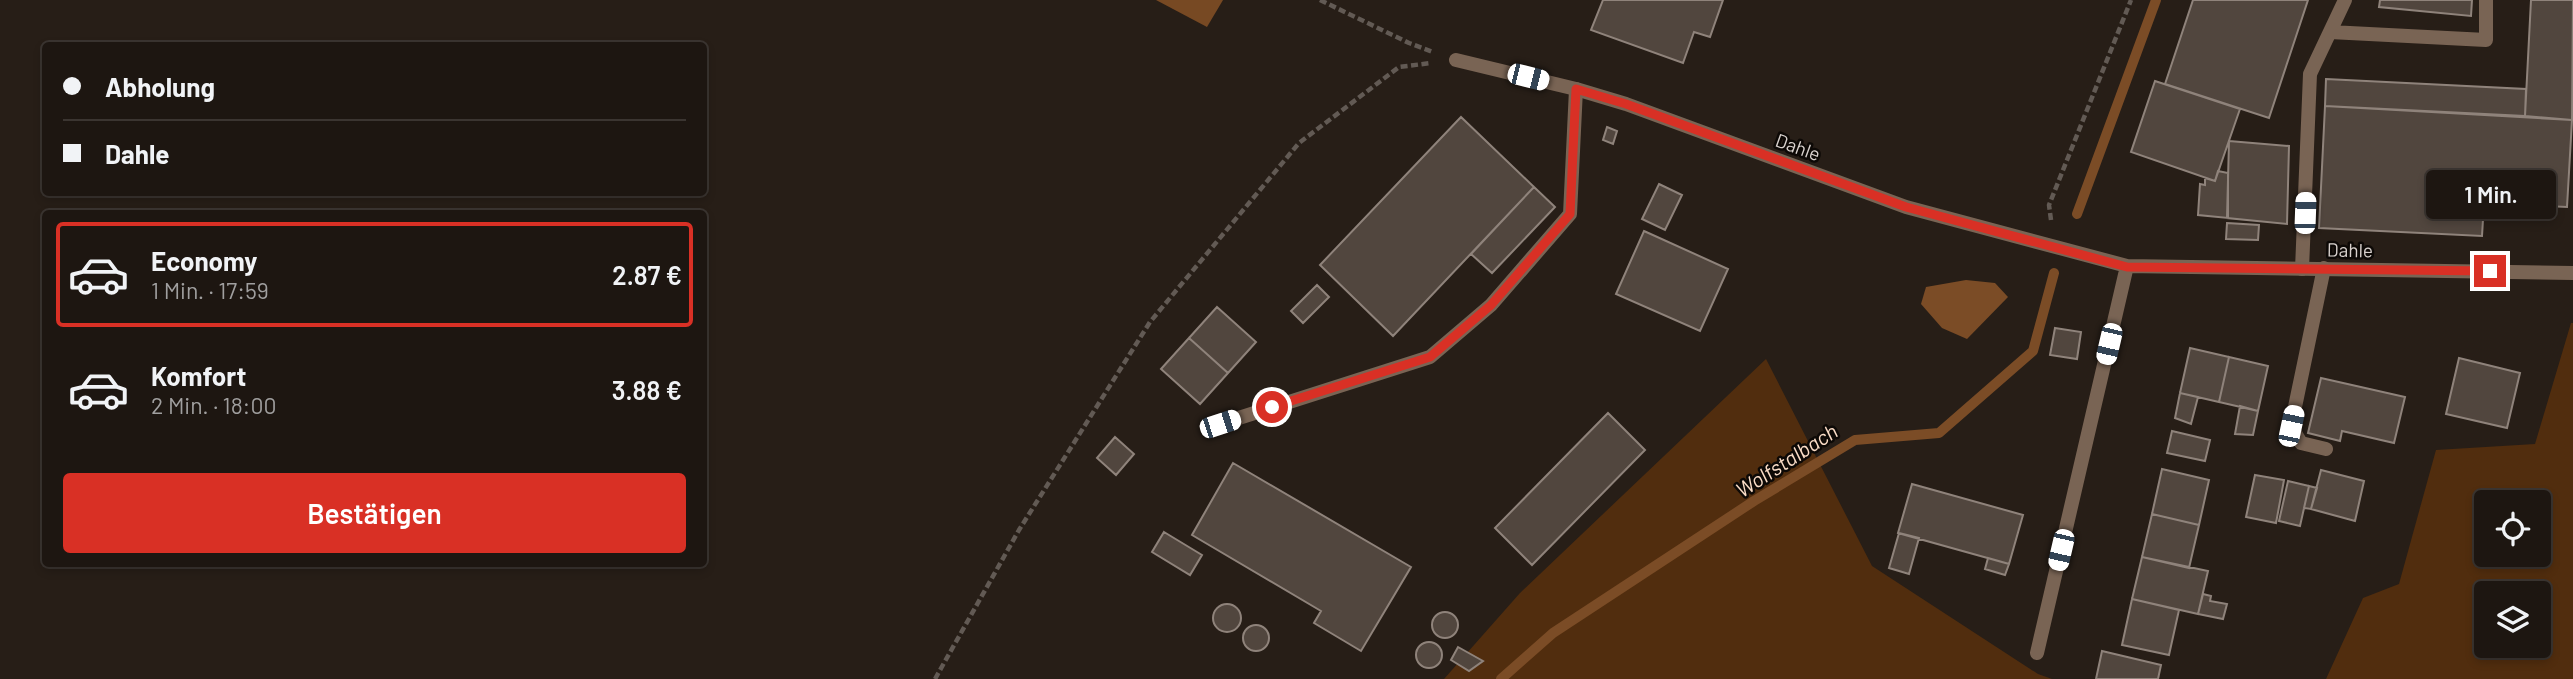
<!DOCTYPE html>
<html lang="de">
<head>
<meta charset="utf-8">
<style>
  body { margin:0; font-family:Barlow,sans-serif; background:#251f1a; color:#f1f3f6; height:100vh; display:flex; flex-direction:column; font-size:26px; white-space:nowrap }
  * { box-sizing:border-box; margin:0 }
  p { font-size:23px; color:#a09f9f }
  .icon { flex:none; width:38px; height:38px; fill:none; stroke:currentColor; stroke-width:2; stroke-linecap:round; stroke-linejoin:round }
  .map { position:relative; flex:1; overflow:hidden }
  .side { position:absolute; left:42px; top:210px; width:665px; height:357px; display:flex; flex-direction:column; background:#1d1611; border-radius:7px; box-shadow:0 4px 10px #0003,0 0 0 2px #3b3531 }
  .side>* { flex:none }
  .banner { position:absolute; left:42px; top:42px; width:665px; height:154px; border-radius:7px; box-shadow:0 4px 10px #0003,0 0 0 2px #3b3531; display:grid; align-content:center; height:154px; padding:0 21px; background:#1d1611 }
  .fabs { position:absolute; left:2474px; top:490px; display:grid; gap:14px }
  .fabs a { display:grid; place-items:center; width:77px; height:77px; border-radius:7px; background:#1d1611; box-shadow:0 4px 10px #0003,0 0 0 2px #3b3531; font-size:35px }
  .end { position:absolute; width:32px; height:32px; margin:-16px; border:9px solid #d93025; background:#fff; box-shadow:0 0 0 4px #fff }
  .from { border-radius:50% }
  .bubble { position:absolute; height:49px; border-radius:7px; background:#1d1611; box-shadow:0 4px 10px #0003,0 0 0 2px #3b3531; font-size:23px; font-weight:600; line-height:49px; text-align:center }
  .car { position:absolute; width:21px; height:42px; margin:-21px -10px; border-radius:9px; box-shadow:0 0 5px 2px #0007; background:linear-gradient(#fff 24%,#345 0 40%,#fff 0 76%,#345 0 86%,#fff 0) }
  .banner b { display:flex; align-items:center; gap:24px; height:66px; font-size:26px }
  .banner b+b { border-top:2px solid #3b3531 }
  .banner i { width:18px; height:18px; background:#f1f3f6 }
  ul { padding:12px 0 0; list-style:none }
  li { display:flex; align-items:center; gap:21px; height:105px; margin:0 14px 10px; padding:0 7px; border:4px solid transparent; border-radius:7px }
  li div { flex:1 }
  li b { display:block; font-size:26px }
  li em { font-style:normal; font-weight:600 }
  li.current { border-color:#d93025 }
  li>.icon { width:63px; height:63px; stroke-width:1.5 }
  .action { display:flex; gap:14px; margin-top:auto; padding:14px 21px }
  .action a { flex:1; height:80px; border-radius:7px; background:#d93025; color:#fff; font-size:28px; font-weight:600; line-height:80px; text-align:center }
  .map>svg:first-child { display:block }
  .green { fill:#512d0e; fill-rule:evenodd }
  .forest { fill:#774923 }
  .water { fill:#7b4c26 }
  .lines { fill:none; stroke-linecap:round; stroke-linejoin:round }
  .stream { stroke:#7b4c26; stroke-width:10 }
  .building { fill:#51463e; stroke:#8f837b; stroke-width:2 }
  .path { stroke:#625a54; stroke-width:4.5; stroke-dasharray:7 3.5; stroke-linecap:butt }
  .service { stroke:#796454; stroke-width:14 }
  .minor { stroke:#796454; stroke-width:14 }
  .route { stroke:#d93025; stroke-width:9 }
  .labels { text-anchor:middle; stroke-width:5; stroke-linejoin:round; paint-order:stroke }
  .street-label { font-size:19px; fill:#d9d2ce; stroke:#0d0906 }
  .water-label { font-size:21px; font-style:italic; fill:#fbddc7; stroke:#0d0906 }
</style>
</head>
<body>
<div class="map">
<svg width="2573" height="679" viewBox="0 0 2573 679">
  <rect width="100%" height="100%" fill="#271e17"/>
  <path class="green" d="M 2571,323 L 2573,323 L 2573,679 L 2326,679 L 2363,598 L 2399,584 L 2436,450 L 2535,444 ZM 2487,502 L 2539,502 L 2539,555 L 2487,555 ZM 2487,593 L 2539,593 L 2539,646 L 2487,646 Z
    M 1766,359 L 1872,566 L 2038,674 L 2052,679 L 1444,679 L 1520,593 Z"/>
  <path class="forest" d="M 1156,0 L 1223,0 L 1207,27 Z"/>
  <path class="water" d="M 1966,280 L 1995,283 L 2008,297 L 1967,339 L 1942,328 L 1921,304 L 1926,287 Z"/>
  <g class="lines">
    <path class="stream" d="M 2077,214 L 2156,0
      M 1501,679 L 1553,633 L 1754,501 L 1855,440 L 1939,433 L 2033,351 L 2054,273"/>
  </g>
  <path class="building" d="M 1603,0 L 1723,0 L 1710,37 L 1694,32 L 1683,63 L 1591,30 Z
    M 2193,0 L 2308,0 L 2269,118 L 2165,84 Z
    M 2380,0 L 2472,0 L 2471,16 L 2379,7 Z
    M 2531,0 L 2573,0 L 2572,120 L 2525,116 Z
    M 2326,79 L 2526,89 L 2525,116 L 2325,106 Z
    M 2155,81 L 2240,109 L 2215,181 L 2131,152 Z
    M 2325,106 L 2572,120 L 2567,207 L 2484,203 L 2482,236 L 2319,228 Z
    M 1461,117 L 1534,187 L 1393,336 L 1320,265 Z
    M 1607,127 L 1617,131 L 1613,144 L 1603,140 Z
    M 2229,141 L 2289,146 L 2287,224 L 2227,218 Z
    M 2218,171 L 2228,173 L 2228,218 L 2198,215 L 2200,184 L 2205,185 L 2205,178 L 2215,181 Z
    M 1659,184 L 1682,195 L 1665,230 L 1642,219 Z
    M 1534,187 L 1555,207 L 1492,273 L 1471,254 Z
    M 2227,223 L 2259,225 L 2258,240 L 2226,239 Z
    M 1644,231 L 1728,269 L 1700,331 L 1616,294 Z
    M 1317,285 L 1329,297 L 1303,323 L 1291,311 Z
    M 1217,307 L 1256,342 L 1228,373 L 1189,338 Z
    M 2055,328 L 2081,332 L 2077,359 L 2050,355 Z
    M 1189,338 L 1228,373 L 1200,404 L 1161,369 Z
    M 2190,348 L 2229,357 L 2219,402 L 2180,393 Z
    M 2229,357 L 2268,366 L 2258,411 L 2219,402 Z
    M 2459,358 L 2520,373 L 2507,428 L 2446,414 Z
    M 2321,378 L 2405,397 L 2394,443 L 2342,431 L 2340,441 L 2308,433 Z
    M 2180,393 L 2198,397 L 2191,424 L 2175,418 Z
    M 2240,406 L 2258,411 L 2253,435 L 2235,434 Z
    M 1608,413 L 1645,450 L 1532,565 L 1495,528 Z
    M 2172,431 L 2210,440 L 2205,461 L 2167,453 Z
    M 1115,437 L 1134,454 L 1116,475 L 1097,458 Z
    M 1233,463 L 1411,567 L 1361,651 L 1314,623 L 1321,611 L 1192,535 Z
    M 2162,469 L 2209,480 L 2199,525 L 2152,514 Z
    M 2321,470 L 2364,481 L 2355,521 L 2311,509 Z
    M 2255,475 L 2284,480 L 2276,523 L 2246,517 Z
    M 2288,481 L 2309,486 L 2300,526 L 2279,521 Z
    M 1912,484 L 2023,515 L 2009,564 L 1898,533 Z
    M 2309,486 L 2317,488 L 2311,509 L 2304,508 Z
    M 2152,514 L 2199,525 L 2189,568 L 2142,557 Z
    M 1164,532 L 1202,555 L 1190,575 L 1152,552 Z
    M 1899,533 L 1919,538 L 1909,574 L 1889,568 Z
    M 2142,557 L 2208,571 L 2198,614 L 2132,599 Z
    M 1988,558 L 2009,564 L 2005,575 L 1985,569 Z
    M 2203,594 L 2211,596 L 2210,601 L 2227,604 L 2223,619 L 2198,614 Z
    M 2132,599 L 2179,610 L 2169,655 L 2122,645 Z
    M1213 618a14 14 0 1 1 28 0a14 14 0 1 1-28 0Z
    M1432 625a13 13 0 1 1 26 0a13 13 0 1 1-26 0Z
    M1243 638a13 13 0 1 1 26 0a13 13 0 1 1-26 0Z
    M1416 655a13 13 0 1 1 26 0a13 13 0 1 1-26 0Z
    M 1458,647 L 1483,661 L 1469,671 L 1451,660 Z
    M 2102,651 L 2161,665 L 2158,679 L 2096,679 Z"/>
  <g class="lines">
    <path class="path" d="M 1320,0 L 1409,43 L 1433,52
      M 2051,220 L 2049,205 L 2131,0
      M 935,679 L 1019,530 L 1150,322 L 1299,143 L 1399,67 L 1431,63"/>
    <path class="service" d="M 2330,32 L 2486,40 L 2486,0
      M 2324,268 L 2291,426 L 2301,443 L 2326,449
      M 2302,269 L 2310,74 L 2345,0
      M 1220,424 L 1430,357 L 1491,305 L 1570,214 L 1576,89"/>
    <path class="minor" d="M 1456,60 L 1576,89 L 1626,104 L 1906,207 L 2127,266 L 2573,273
      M 2037,653 L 2127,266"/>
  </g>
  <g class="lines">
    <path class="route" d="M 1272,407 L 1430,357 L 1491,305 L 1570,214 L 1576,89 L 1626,104 L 1906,207 L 2127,267 L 2490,271"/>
  </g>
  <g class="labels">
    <g class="street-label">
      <text transform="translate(1798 147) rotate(20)" y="7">Dahle</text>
      <text transform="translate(2350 250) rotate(1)" y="7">Dahle</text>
    </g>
    <g class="water-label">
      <text transform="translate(1787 461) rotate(-33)" y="7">Wolfstalbach</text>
    </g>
  </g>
</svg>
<div class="fabs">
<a><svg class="icon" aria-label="locate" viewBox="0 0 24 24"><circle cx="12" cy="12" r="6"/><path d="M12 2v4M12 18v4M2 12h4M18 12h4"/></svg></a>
<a><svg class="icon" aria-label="layers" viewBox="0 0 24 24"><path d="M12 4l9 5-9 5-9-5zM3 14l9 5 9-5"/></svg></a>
</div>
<i class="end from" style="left:1272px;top:407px"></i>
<i class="end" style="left:2490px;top:271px"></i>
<div class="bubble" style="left:2426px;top:170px;width:130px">1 Min.</div>
<i class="car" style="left:1528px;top:77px;rotate:104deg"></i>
<i class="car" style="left:2305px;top:213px;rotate:2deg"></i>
<i class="car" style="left:2109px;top:344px;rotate:193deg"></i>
<i class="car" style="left:1220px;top:424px;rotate:72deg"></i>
<i class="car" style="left:2291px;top:426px;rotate:12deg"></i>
<i class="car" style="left:2061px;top:550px;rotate:193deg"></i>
<div class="banner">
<b><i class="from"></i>Abholung</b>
<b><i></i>Dahle</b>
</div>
<section class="side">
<ul>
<li class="current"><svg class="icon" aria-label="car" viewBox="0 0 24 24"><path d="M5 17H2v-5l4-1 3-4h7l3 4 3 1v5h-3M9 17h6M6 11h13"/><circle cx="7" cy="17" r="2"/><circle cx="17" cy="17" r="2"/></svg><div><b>Economy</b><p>1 Min. · 17:59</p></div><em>2.87 €</em></li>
<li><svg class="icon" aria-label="car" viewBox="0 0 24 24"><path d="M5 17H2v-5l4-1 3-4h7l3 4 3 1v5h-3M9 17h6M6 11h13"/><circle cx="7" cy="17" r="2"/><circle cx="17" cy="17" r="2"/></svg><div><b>Komfort</b><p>2 Min. · 18:00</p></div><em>3.88 €</em></li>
</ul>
<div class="action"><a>Bestätigen</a></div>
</section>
</div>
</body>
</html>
